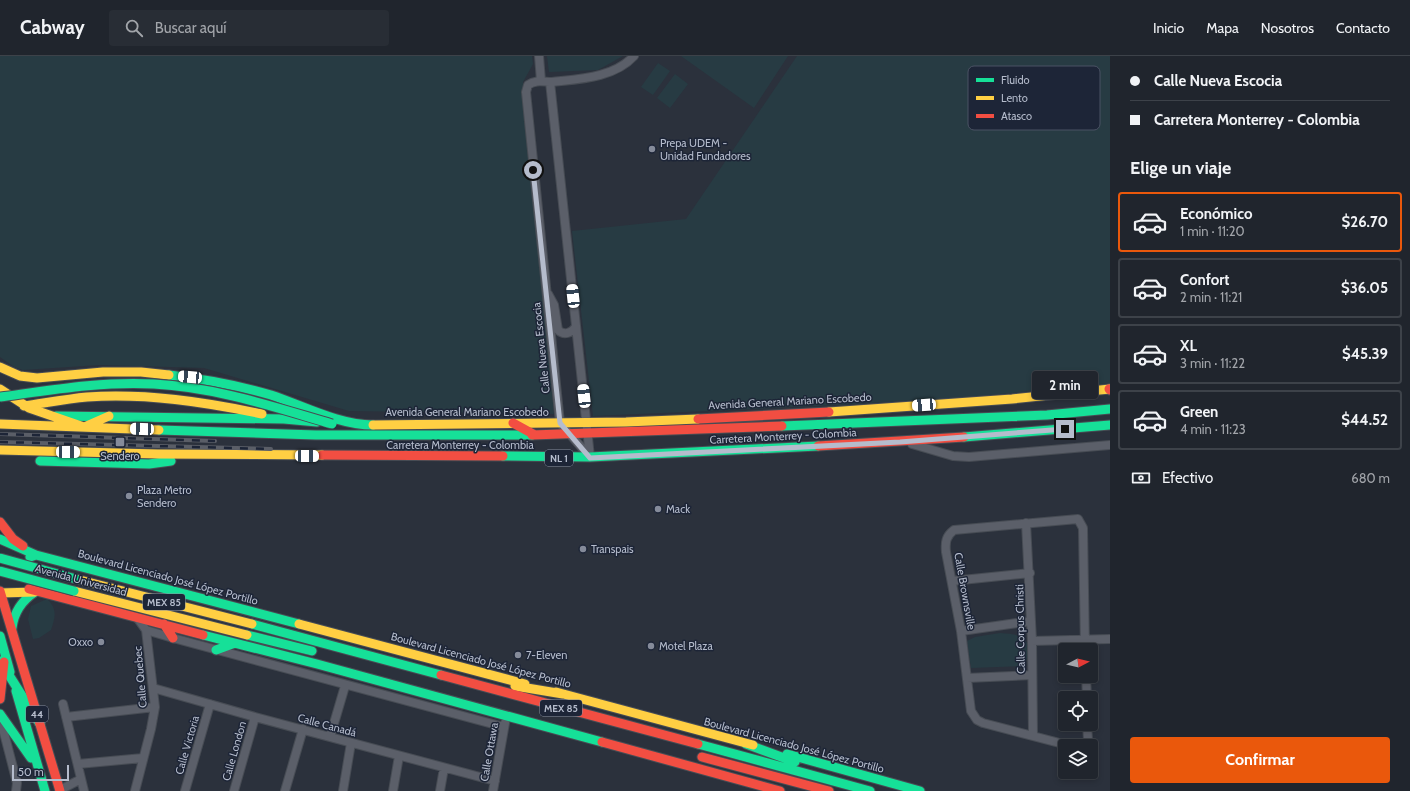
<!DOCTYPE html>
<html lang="es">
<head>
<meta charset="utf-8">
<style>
  body { margin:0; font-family:Cabin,sans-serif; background:#282d35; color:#f1f3f6; height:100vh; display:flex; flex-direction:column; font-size:15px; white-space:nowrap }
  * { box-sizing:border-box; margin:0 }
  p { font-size:13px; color:#a2a5aa }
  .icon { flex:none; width:22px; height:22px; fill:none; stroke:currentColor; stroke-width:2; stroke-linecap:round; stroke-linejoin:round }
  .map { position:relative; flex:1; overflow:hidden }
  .sheet { display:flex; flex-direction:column; background:#20252d; width:300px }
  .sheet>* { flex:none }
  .top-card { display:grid; align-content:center; height:88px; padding:0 20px; background:#20252d }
  .needle { width:26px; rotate:83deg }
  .fabs { position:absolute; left:1058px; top:587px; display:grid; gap:8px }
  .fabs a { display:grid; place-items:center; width:40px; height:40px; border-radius:4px; background:#20252d; box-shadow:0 2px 6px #0003,0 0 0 1px #3d4249; font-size:20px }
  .scale { position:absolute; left:12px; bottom:10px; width:57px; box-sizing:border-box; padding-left:4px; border:2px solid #b5bccc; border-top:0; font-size:11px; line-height:14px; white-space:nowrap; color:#b5bccc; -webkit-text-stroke:3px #1d2537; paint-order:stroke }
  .end { position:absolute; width:18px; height:18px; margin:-9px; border:5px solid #b5bccc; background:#111; box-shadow:0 0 0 2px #111 }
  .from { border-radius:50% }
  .bubble { position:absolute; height:28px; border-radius:4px; background:#20252d; box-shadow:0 2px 6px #0003,0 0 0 1px #3d4249; font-size:13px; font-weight:800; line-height:28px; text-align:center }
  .car { position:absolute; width:12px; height:24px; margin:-12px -6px; border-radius:5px; box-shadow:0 0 3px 1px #0007; background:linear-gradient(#fff 24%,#345 0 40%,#fff 0 76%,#345 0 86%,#fff 0) }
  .top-card b { display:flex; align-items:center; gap:14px; height:38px; font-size:15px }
  .top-card b+b { border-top:1px solid #3d4249 }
  .top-card i { width:10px; height:10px; background:#f1f3f6 }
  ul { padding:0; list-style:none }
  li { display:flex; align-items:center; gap:12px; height:60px; margin:0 8px 6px; padding:0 12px; border:2px solid #3d4249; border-radius:4px }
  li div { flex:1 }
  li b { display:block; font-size:15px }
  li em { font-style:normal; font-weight:800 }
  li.current { border-color:#ea580c }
  li>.icon { width:36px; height:36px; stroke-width:1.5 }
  h2 { padding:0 20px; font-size:18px; line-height:48px }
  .pay { display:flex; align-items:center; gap:10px; height:44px; padding:0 20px; font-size:15px }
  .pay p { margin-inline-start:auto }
  .button { display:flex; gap:8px; margin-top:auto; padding:8px 20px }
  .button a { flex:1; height:46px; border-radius:4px; background:#ea580c; color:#fff; font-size:16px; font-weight:800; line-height:46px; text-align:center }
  header { display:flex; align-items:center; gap:24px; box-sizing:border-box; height:56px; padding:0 20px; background:#20252d; border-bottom:1px solid #3d4249 }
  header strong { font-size:19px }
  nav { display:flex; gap:22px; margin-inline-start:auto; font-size:14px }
  .search { width:280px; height:36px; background:#282d35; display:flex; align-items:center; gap:10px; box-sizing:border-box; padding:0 14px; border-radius:4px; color:#a2a5aa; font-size:15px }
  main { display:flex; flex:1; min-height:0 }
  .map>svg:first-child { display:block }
  .green { fill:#273b43 }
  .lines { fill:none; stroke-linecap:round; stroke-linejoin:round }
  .street-casing { stroke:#474c54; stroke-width:10 }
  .fast-casing { stroke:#474c54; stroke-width:11 }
  .slow-casing { stroke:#474c54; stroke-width:11 }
  .jam-casing { stroke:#474c54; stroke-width:11 }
  .street { stroke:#5b5f69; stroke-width:8 }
  .fast { stroke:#16e098; stroke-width:9 }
  .slow { stroke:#ffcf43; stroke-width:9 }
  .jam { stroke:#f24e42; stroke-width:9 }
  .rail-casing { stroke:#5a5e67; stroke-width:4 }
  .rail { stroke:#1d2537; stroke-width:2.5; stroke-dasharray:8; stroke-linecap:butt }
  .fast-bridge-casing { stroke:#474c54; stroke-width:11; stroke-linecap:butt }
  .fast-bridge { stroke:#16e098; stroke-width:9 }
  .route { stroke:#b5bccc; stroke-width:5 }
  .poi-dot { fill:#858b9a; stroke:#1d2537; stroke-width:1.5 }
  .labels { text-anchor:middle; stroke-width:3; stroke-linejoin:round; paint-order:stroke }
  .shield { fill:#1d2537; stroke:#878f9f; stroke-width:1 }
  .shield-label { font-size:10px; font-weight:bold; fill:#b5bccc }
  .poi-label { font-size:11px; fill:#b5bccc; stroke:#1d2537; text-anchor:start }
  .street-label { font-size:11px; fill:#b5bccc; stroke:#1d2537 }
  .key { fill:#1d2537; stroke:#4b5264; stroke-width:1 }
  .key-label { font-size:11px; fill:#b5bccc }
</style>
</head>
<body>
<header>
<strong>Cabway</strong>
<div class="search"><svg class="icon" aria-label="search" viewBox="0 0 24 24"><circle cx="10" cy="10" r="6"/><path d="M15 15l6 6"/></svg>Buscar aquí</div>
<nav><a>Inicio</a><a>Mapa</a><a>Nosotros</a><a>Contacto</a></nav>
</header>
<main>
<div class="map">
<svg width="1110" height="735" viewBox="0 0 1110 735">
  <rect width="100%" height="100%" fill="#2b313c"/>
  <path class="green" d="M 0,0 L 532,0 L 533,8 L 523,26 L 554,358 L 349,355 L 204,312 L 100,309 L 23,314 L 14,311 L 0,301 Z
    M 547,0 L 623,0 L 598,14 L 549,16 Z
    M 681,0 L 788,0 L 754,52 Z
    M 797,0 L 1110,0 L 1110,327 C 939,347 765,352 593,360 L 572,175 L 686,163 Z
    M 658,7 L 670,15 L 653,39 L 641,31 Z
    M 675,18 L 688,28 L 670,52 L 657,42 Z
    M 47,543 C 58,553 55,562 51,574 L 39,582 L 33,583 L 28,563 L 31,550 Z
    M 1000,577 C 1013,578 1022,578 1029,590 L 1027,602 L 1023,610 L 971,612 L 967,585 L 975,581 Z"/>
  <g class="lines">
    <defs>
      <path id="street" d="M 539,0 L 541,25
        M 550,26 L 590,401
        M 548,238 L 554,249 L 558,274 C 564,280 571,277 576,271
        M 912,388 L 953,400 L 969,401 L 1110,389
        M 590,401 L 560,367 L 526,36 L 528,29 C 536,23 544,26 552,26 C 579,23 614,22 634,0
        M 1026,467 L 1032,585 L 1033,680
        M 952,525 L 1030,517
        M 138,563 L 146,574 L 173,582 L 504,671
        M 961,575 L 1031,565
        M 1032,585 L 1110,583
        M 1086,620 L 1087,642
        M 967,622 L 1032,619
        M 153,632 L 255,661 L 495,725
        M 63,648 L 84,735
        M 66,661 L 155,651
        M 1,665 L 17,727 L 16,735
        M 330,681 L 345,630
        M 1071,690 L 983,667 L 977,664 L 971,655 L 961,575 L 946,496 C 945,486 946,480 954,474 L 1078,463 L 1083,472 L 1085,594
        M 1086,690 L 1088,684 L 1087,668
        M 78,708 L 143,702
        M 60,734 L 81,723
        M 135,735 L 151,673 L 155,651 L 146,574
        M 185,735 L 210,648
        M 234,735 L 255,661
        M 285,735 L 303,673
        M 343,735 L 351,687
        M 393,735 L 399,700
        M 440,735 L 444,712
        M 493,735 L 505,667"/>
      <path id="fast" d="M 169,319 C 204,323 237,329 271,339 C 304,350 339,369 373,369
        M 56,360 L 284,363 L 317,366
        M 782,370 L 1047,359 L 1110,353
        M 159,374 L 316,379 L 532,379
        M 964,381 L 1110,369
        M 503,400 L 590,401 L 818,390
        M 40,405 L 149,408 L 171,405
        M 0,483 L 36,499
        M 30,501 L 36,499 L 299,568
        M 252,568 L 441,619
        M 12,572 C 14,556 21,545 35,536
        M 203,579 L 317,608 L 602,686
        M 247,579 L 312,595
        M 0,580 L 10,616
        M 216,594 L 235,587
        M 0,605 L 40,668
        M 16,635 L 45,735
        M 0,658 L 31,702
        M 698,688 L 870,735
        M 746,688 L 795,706
        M 787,698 L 920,735"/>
      <path id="slow" d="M 0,311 L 20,320 L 37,322 L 103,316 L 141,316 L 169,319
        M 0,333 L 29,352 L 84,371 L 109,360
        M 24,350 C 45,347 66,343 87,341 C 146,337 205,346 262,358
        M 829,356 L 1012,343 L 1110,333
        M 0,368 L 159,374
        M 373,369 L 626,366 L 698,363
        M 0,394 L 158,398 L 322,399
        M 76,523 L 252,568
        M 74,535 L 247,579
        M 0,537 L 35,536
        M 299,568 L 525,628
        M 515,630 L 563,638
        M 556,636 L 753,689"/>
      <path id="jam" d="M 1109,333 L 1110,334
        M 698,363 L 829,356
        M 513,367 L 533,378
        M 532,379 L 782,370
        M 818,390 L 964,381
        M 322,399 L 503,400
        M 0,466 L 13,483 L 23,490
        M 29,533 L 203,579
        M 0,535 L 60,735
        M 164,568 L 173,582
        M 441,619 L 698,688
        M 0,643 L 4,606
        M 602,686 L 780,735
        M 702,701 L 829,735"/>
    </defs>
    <use href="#street" class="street-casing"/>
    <use href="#fast" class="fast-casing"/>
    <use href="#slow" class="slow-casing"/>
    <use href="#jam" class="jam-casing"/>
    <use href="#street" class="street"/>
    <use href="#fast" class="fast"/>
    <use href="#slow" class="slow"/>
    <use href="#jam" class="jam"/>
    <defs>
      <path id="rail" d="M 0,378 L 215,385
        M 0,386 L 271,393"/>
    </defs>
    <use href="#rail" class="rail-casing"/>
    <use href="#rail" class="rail"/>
    <defs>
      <path id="fast-bridge" d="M 0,341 C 51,334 103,325 154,328 C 215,331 274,351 332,368
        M 0,502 L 76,523
        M 0,515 L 74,535"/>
    </defs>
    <use href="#fast-bridge" class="fast-bridge-casing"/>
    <use href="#fast-bridge" class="fast-bridge"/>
  </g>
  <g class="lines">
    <path class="route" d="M 533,114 L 560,367 L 590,402 L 900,386 L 1065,373"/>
  </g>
  <g class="poi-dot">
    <circle cx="652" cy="93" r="4"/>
    <rect x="115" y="381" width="10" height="10" rx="2"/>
    <circle cx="129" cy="440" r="4"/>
    <circle cx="658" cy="453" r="4"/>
    <circle cx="583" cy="493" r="4"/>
    <circle cx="101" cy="586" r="4"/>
    <circle cx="651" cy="590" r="4"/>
    <circle cx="518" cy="599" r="4"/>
  </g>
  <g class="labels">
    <g class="shield">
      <rect x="545" y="394" width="28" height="16" rx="3"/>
      <rect x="143" y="538" width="42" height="16" rx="3"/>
      <rect x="540" y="644" width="42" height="16" rx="3"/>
      <rect x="26" y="650" width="22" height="16" rx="3"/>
    </g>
    <g class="shield-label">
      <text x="559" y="406">NL 1</text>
      <text x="164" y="550">MEX 85</text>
      <text x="561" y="656">MEX 85</text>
      <text x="37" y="662">44</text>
    </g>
    <g class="poi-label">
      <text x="660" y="91">Prepa UDEM -<tspan x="660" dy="13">Unidad Fundadores</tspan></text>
      <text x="120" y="404" text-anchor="middle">Sendero</text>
      <text x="137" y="438">Plaza Metro<tspan x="137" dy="13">Sendero</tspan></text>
      <text x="666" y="457">Mack</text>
      <text x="591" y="497">Transpais</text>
      <text x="93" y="590" text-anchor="end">Oxxo</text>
      <text x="659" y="594">Motel Plaza</text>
      <text x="526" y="603">7-Eleven</text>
    </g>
    <g class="street-label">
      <text transform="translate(541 292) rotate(-96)" y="4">Calle Nueva Escocia</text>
      <text transform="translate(790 345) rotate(-3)" y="4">Avenida General Mariano Escobedo</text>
      <text x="467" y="360">Avenida General Mariano Escobedo</text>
      <text transform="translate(783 380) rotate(-3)" y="4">Carretera Monterrey - Colombia</text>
      <text x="460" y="393">Carretera Monterrey - Colombia</text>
      <text transform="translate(168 521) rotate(15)" y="4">Boulevard Licenciado José López Portillo</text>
      <text transform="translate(81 524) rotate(15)" y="4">Avenida Universidad</text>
      <text transform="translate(965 535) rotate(80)" y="4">Calle Brownsville</text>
      <text transform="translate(1020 573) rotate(-91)" y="4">Calle Corpus Christi</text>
      <text transform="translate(481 604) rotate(15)" y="4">Boulevard Licenciado José López Portillo</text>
      <text transform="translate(140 621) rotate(-95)" y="4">Calle Quebec</text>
      <text transform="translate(327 669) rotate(15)" y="4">Calle Canadá</text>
      <text transform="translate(187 689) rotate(-74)" y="4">Calle Victoria</text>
      <text transform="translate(794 689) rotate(15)" y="4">Boulevard Licenciado José López Portillo</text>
      <text transform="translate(234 695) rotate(-74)" y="4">Calle London</text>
      <text transform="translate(489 696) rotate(-80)" y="4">Calle Ottawa</text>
    </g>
  </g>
  <rect x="968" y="10" width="132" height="64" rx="6" class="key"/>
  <rect x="976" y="22" width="18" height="4" fill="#16e098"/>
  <rect x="976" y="40" width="18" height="4" fill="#ffcf43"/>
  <rect x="976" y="58" width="18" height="4" fill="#f24e42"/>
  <g class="key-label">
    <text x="1001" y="28">Fluido</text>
    <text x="1001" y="46">Lento</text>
    <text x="1001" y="64">Atasco</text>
  </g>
</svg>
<div class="fabs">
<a><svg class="needle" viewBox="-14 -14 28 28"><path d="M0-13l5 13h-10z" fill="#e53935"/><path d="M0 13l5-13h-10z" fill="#a2a5aa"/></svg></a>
<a><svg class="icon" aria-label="locate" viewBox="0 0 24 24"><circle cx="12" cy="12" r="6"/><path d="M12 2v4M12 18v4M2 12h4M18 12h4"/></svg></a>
<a><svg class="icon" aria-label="layers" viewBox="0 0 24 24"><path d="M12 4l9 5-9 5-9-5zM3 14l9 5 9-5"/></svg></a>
</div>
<div class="scale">50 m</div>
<i class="end from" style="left:533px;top:114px"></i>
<i class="end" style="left:1065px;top:373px"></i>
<div class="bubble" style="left:1032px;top:315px;width:66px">2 min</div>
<i class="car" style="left:573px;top:240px;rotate:354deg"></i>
<i class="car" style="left:190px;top:321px;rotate:275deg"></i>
<i class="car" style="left:584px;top:340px;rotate:354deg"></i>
<i class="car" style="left:924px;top:349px;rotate:266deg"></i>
<i class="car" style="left:142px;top:373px;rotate:272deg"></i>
<i class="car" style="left:68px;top:396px;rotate:91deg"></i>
<i class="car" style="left:307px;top:400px;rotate:91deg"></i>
</div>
<section class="sheet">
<div class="top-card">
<b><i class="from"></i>Calle Nueva Escocia</b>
<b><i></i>Carretera Monterrey - Colombia</b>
</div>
<h2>Elige un viaje</h2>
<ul>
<li class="current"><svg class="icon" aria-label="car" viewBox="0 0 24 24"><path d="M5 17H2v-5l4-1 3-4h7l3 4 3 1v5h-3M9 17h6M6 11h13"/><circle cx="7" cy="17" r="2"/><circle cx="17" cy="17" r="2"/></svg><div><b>Económico</b><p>1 min · 11:20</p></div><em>$26.70</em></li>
<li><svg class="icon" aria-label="car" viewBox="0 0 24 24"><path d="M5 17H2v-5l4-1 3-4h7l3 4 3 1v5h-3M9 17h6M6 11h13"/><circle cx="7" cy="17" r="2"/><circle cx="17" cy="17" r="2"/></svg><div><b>Confort</b><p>2 min · 11:21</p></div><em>$36.05</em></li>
<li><svg class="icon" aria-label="car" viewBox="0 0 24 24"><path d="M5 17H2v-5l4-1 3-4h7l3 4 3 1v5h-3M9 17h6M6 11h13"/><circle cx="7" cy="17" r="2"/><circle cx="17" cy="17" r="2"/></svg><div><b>XL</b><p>3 min · 11:22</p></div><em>$45.39</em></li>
<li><svg class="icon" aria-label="car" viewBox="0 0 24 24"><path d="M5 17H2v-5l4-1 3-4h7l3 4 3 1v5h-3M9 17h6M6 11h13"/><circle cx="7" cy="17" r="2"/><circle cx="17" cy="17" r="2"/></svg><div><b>Green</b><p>4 min · 11:23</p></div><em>$44.52</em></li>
</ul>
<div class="pay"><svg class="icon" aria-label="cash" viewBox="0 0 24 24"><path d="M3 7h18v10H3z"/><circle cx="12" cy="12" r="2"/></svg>Efectivo<p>680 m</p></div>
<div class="button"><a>Confirmar</a></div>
</section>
</main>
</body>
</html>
